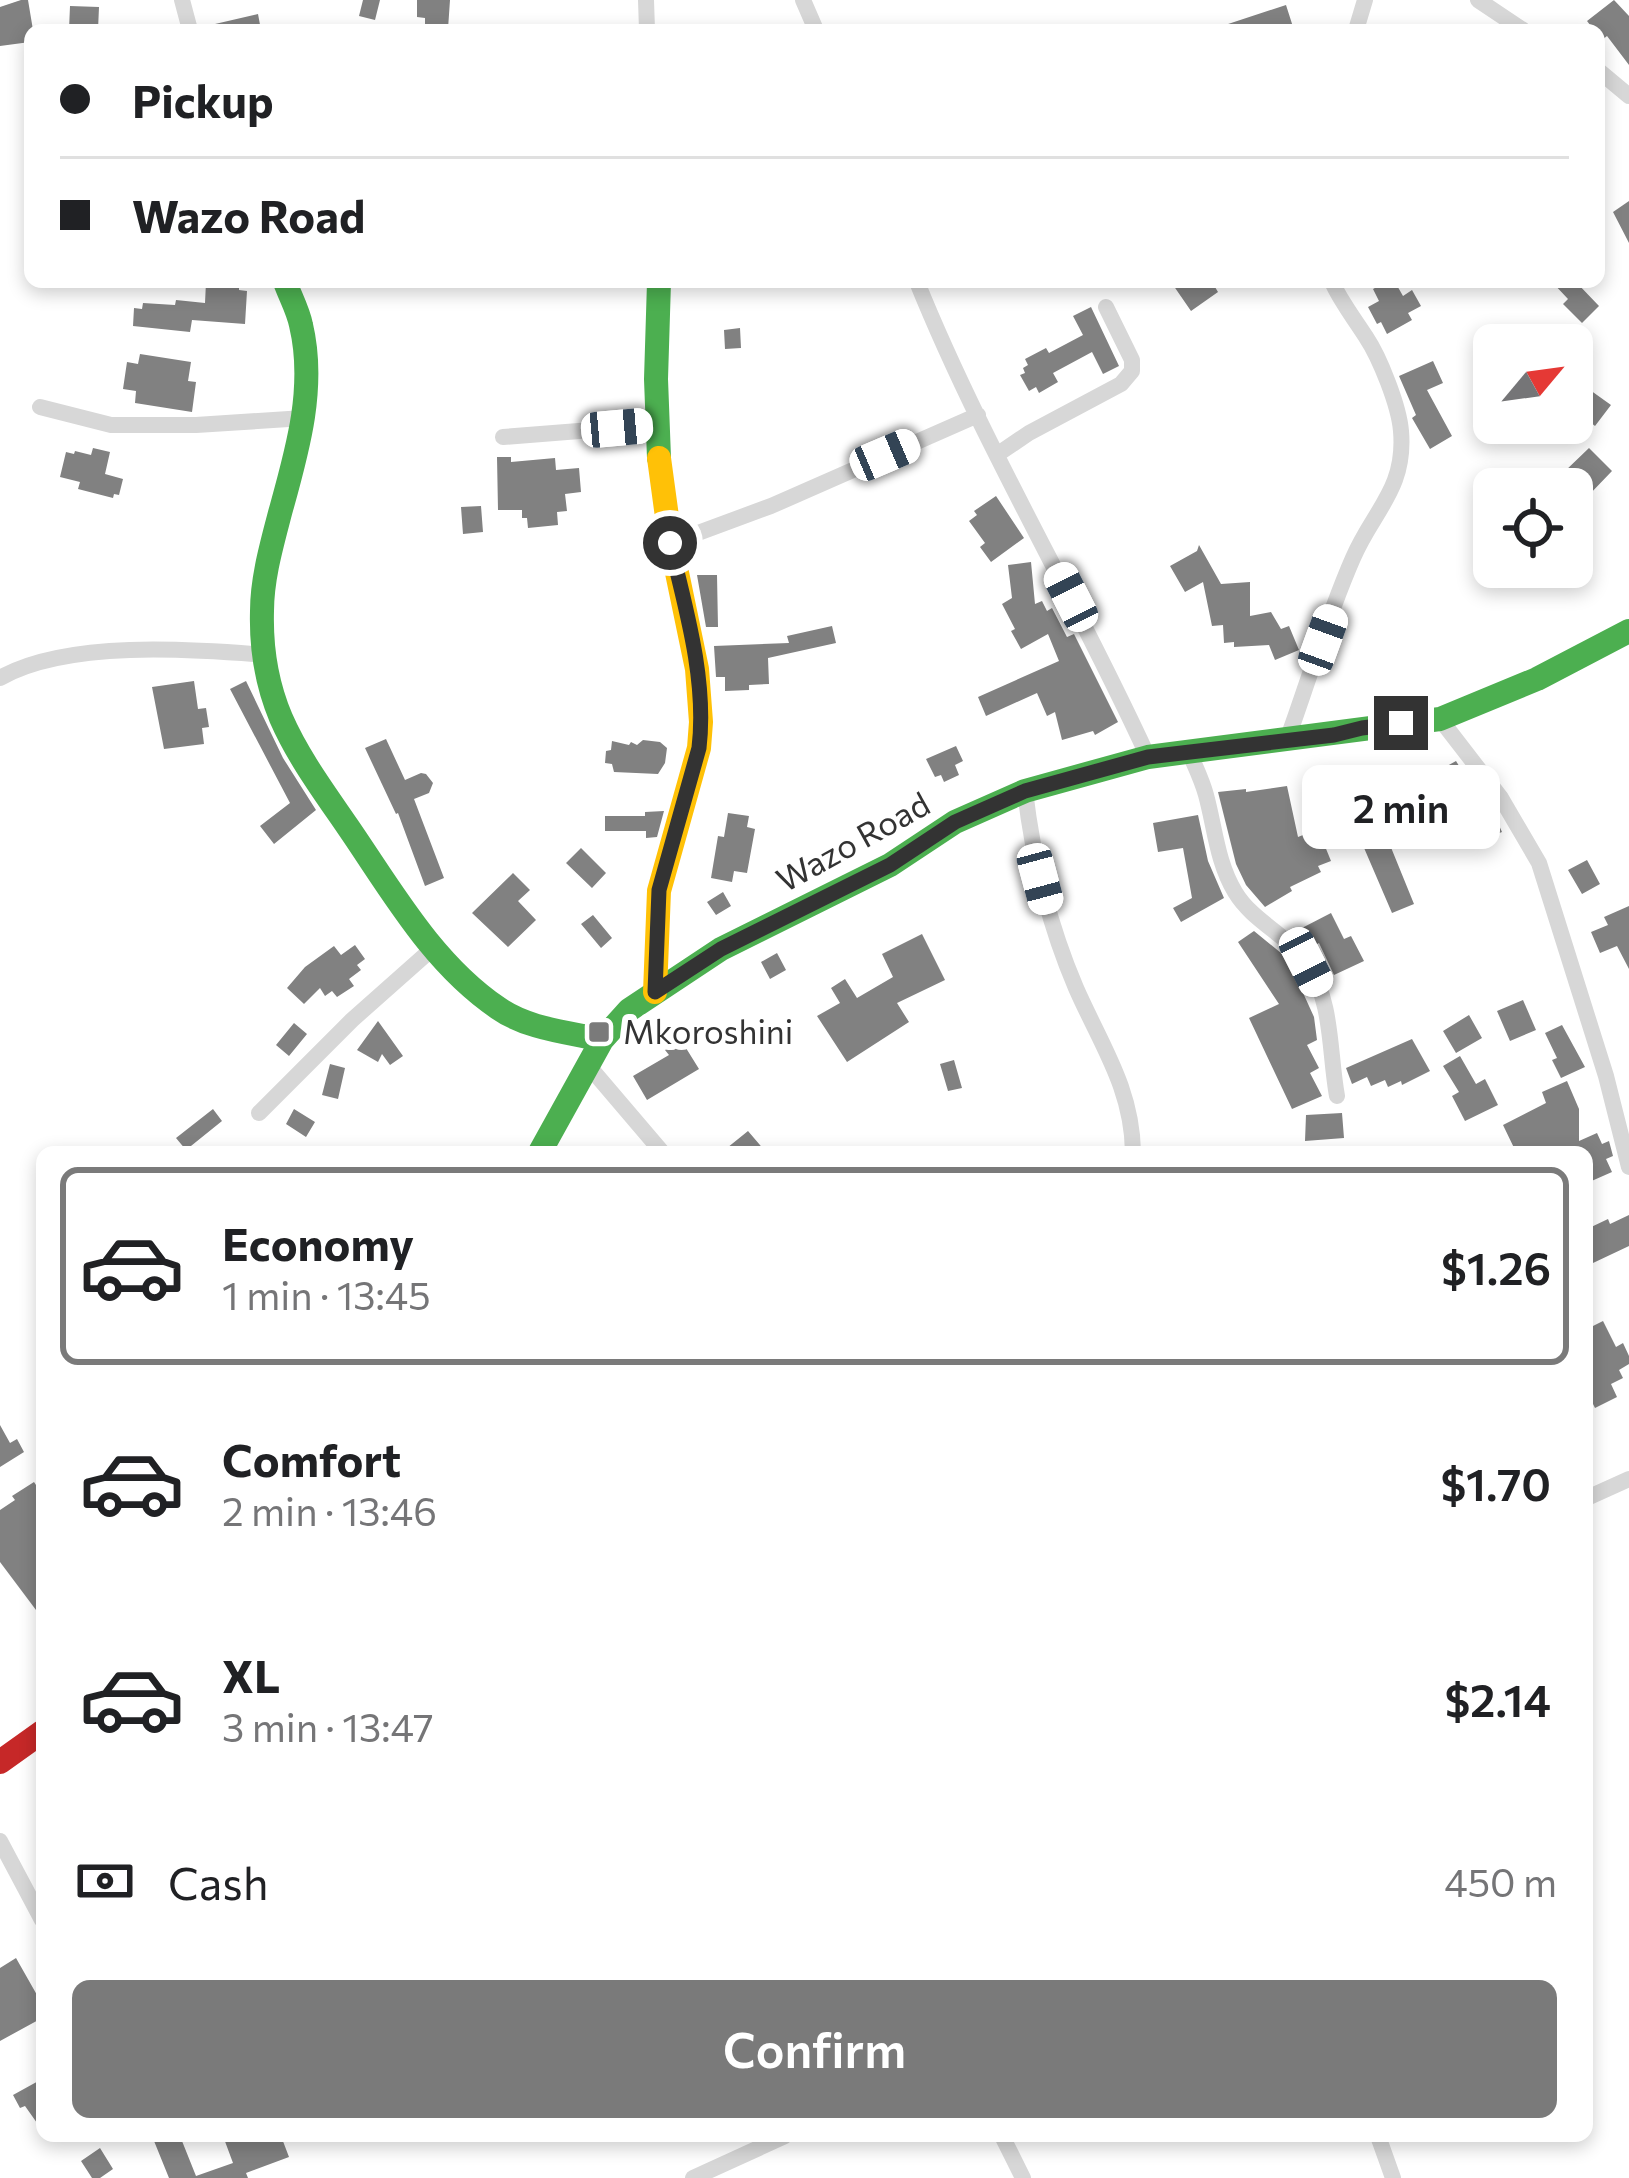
<!DOCTYPE html>
<html lang="en">
<head>
<meta charset="utf-8">
<style>
  body { margin:0; font-family:Commissioner,sans-serif; background:#f6f6f6; color:#202124; height:100vh; display:flex; flex-direction:column; font-size:45px; white-space:nowrap }
  * { box-sizing:border-box; margin:0 }
  p { font-size:39px; color:#757577 }
  .icon { flex:none; width:66px; height:66px; fill:none; stroke:currentColor; stroke-width:2; stroke-linecap:round; stroke-linejoin:round }
  .map { position:relative; flex:1; overflow:hidden }
  .side { position:absolute; left:36px; top:1146px; width:1557px; height:996px; display:flex; flex-direction:column; background:#fff; border-radius:18px; box-shadow:0 6px 18px #0003 }
  .side>* { flex:none }
  .top-card { position:absolute; left:24px; top:24px; width:1581px; height:264px; border-radius:18px; box-shadow:0 6px 18px #0003; display:grid; align-content:center; height:264px; padding:0 36px; background:#fff }
  .needle { width:78px; rotate:61deg }
  .tools { position:absolute; left:1473px; top:324px; display:grid; gap:24px }
  .tools a { display:grid; place-items:center; width:120px; height:120px; border-radius:18px; background:#fff; box-shadow:0 6px 18px #0003; font-size:60px }
  .end { position:absolute; width:54px; height:54px; margin:-27px; border:15px solid #333; background:#fff; box-shadow:0 0 0 6px #fff }
  .from { border-radius:50% }
  .bubble { position:absolute; height:84px; border-radius:18px; background:#fff; box-shadow:0 6px 18px #0003; font-size:39px; font-weight:600; line-height:84px; text-align:center }
  .car { position:absolute; width:36px; height:72px; margin:-36px -18px; border-radius:15px; box-shadow:0 0 9px 3px #0007; background:linear-gradient(#fff 24%,#345 0 40%,#fff 0 76%,#345 0 86%,#fff 0) }
  .top-card b { display:flex; align-items:center; gap:42px; height:114px; font-size:45px }
  .top-card b+b { border-top:3px solid #e0e0e0 }
  .top-card i { width:30px; height:30px; background:#202124 }
  ul { padding:21px 0 0; list-style:none }
  li { display:flex; align-items:center; gap:36px; height:198px; margin:0 24px 18px; padding:0 12px; border:6px solid transparent; border-radius:18px }
  li div { flex:1 }
  li b { display:block; font-size:45px }
  li em { font-style:normal; font-weight:600 }
  li.active { border-color:#7a7a7a }
  li>.icon { width:108px; height:108px; stroke-width:1.5 }
  .pay { display:flex; align-items:center; gap:30px; height:132px; padding:0 36px; font-size:45px }
  .pay p { margin-inline-start:auto }
  .action { display:flex; gap:24px; margin-top:auto; padding:24px 36px }
  .action a { flex:1; height:138px; border-radius:18px; background:#7a7a7a; color:#fff; font-size:48px; font-weight:600; line-height:138px; text-align:center }
  .map>svg:first-child { display:block }
  .building { fill:#818181 }
  .lines { fill:none; stroke-linecap:round; stroke-linejoin:round }
  .street { stroke:#d7d7d7; stroke-width:16 }
  .fast { stroke:#4caf50; stroke-width:24 }
  .slow { stroke:#ffc107; stroke-width:24 }
  .jam { stroke:#c62828; stroke-width:24 }
  .route { stroke:#333; stroke-width:15 }
  .poi-dot { fill:#7a7a7a; stroke:#fff; stroke-width:4.5 }
  .labels { text-anchor:middle; stroke-width:12; stroke-linejoin:round; paint-order:stroke }
  .street-label { font-size:33px; fill:#333; stroke:#fff }
  .poi-label { font-size:33px; fill:#333; stroke:#fff; text-anchor:start }
</style>
</head>
<body>
<div class="map">
<svg width="1629" height="2178" viewBox="0 0 1629 2178">
  <rect width="100%" height="100%" fill="#fff"/>
  <path class="building" d="M 21,0 L 28,0 L 33,30 L 30,30 L 30,42 L 0,46 L 0,7 Z
    M 363,0 L 380,0 L 375,20 L 359,16 Z
    M 417,0 L 450,0 L 448,29 L 425,28 L 425,18 L 417,17 Z
    M 1614,0 L 1629,16 L 1629,65 L 1607,36 L 1602,40 L 1599,30 L 1594,30 L 1587,21 Z
    M 1286,5 L 1294,30 L 1219,30 L 1219,27 Z
    M 70,6 L 99,7 L 98,30 L 69,30 Z
    M 258,14 L 261,30 L 216,30 L 215,24 Z
    M 1629,201 L 1629,243 L 1613,212 Z
    M 206,282 L 239,282 L 239,290 L 247,291 L 245,324 L 192,320 L 190,332 L 133,326 L 134,308 L 142,309 L 143,303 L 175,305 L 176,300 L 205,303 Z
    M 1171,282 L 1212,282 L 1218,292 L 1191,311 Z
    M 1386,282 L 1395,282 L 1403,296 L 1412,290 L 1421,306 L 1408,313 L 1412,320 L 1387,334 L 1381,322 L 1377,324 L 1368,307 L 1379,301 L 1373,289 Z
    M 1552,282 L 1576,282 L 1599,306 L 1582,323 L 1563,304 L 1568,299 Z
    M 1091,307 L 1119,366 L 1103,374 L 1092,352 L 1053,373 L 1058,382 L 1039,393 L 1036,387 L 1029,391 L 1020,375 L 1025,373 L 1023,368 L 1028,365 L 1025,359 L 1046,348 L 1049,353 L 1083,335 L 1073,316 Z
    M 740,328 L 741,348 L 725,349 L 724,330 Z
    M 140,354 L 191,362 L 188,381 L 196,382 L 192,412 L 135,403 L 136,391 L 123,389 L 127,362 L 138,364 Z
    M 1433,361 L 1443,383 L 1427,390 L 1452,436 L 1430,449 L 1412,418 L 1416,415 L 1399,376 Z
    M 1590,390 L 1611,405 L 1595,426 L 1575,410 Z
    M 93,448 L 110,452 L 105,474 L 123,479 L 119,495 L 114,494 L 113,498 L 78,489 L 80,482 L 60,477 L 66,452 L 74,454 L 75,451 L 91,455 Z
    M 1589,448 L 1612,471 L 1587,497 L 1563,473 Z
    M 497,457 L 511,457 L 511,462 L 555,458 L 556,470 L 579,468 L 581,492 L 565,494 L 567,511 L 557,512 L 558,525 L 528,528 L 527,518 L 522,518 L 522,510 L 498,510 Z
    M 996,496 L 1024,538 L 991,562 L 980,547 L 985,543 L 969,521 L 977,515 L 974,511 Z
    M 481,506 L 483,532 L 463,534 L 461,507 Z
    M 1199,545 L 1221,584 L 1250,582 L 1250,616 L 1271,612 L 1281,629 L 1289,626 L 1299,650 L 1275,660 L 1269,645 L 1234,647 L 1234,642 L 1224,643 L 1223,625 L 1212,626 L 1203,582 L 1185,592 L 1170,566 L 1197,551 Z
    M 1031,562 L 1035,604 L 1042,601 L 1047,611 L 1052,608 L 1067,637 L 1074,634 L 1118,722 L 1095,735 L 1093,731 L 1062,740 L 1055,712 L 1047,716 L 1037,693 L 986,716 L 978,697 L 1059,661 L 1048,634 L 1021,649 L 1011,631 L 1015,629 L 1002,604 L 1012,598 L 1008,565 Z
    M 697,575 L 717,575 L 718,627 L 706,627 Z
    M 832,626 L 836,643 L 768,658 L 769,684 L 749,685 L 749,690 L 725,691 L 725,677 L 716,677 L 714,646 L 789,643 L 787,636 Z
    M 194,681 L 198,709 L 206,708 L 209,727 L 202,728 L 204,744 L 164,749 L 152,687 Z
    M 246,681 L 283,758 L 316,810 L 274,844 L 260,826 L 290,803 L 230,689 Z
    M 386,739 L 405,780 L 421,773 L 426,774 L 433,783 L 429,793 L 414,799 L 444,878 L 425,886 L 398,813 L 396,814 L 365,748 Z
    M 643,740 L 660,742 L 667,748 L 665,763 L 658,774 L 614,772 L 612,764 L 605,763 L 606,751 L 611,750 L 612,741 L 629,745 L 631,742 L 637,745 Z
    M 956,746 L 963,761 L 955,765 L 959,775 L 944,782 L 941,775 L 935,777 L 926,759 Z
    M 1456,761 L 1482,803 L 1487,801 L 1490,805 L 1502,832 L 1465,847 L 1453,818 L 1390,845 L 1414,904 L 1392,913 L 1343,799 L 1379,783 L 1383,793 L 1413,781 L 1409,771 L 1425,765 L 1429,776 Z
    M 1287,786 L 1298,837 L 1318,829 L 1331,861 L 1318,866 L 1321,872 L 1290,887 L 1292,891 L 1265,907 L 1246,885 L 1236,864 L 1218,792 L 1246,789 L 1246,792 Z
    M 664,811 L 657,837 L 646,838 L 646,831 L 605,831 L 605,816 L 645,816 L 645,812 Z
    M 728,813 L 749,816 L 747,827 L 755,829 L 747,873 L 734,871 L 732,882 L 711,878 L 718,836 L 724,837 Z
    M 1198,815 L 1208,861 L 1224,898 L 1181,922 L 1173,908 L 1192,898 L 1183,848 L 1158,852 L 1153,823 Z
    M 581,848 L 606,873 L 592,888 L 566,863 Z
    M 1587,860 L 1600,884 L 1582,894 L 1568,870 Z
    M 513,873 L 530,890 L 518,901 L 536,920 L 508,947 L 472,913 Z
    M 723,892 L 731,906 L 716,915 L 707,902 Z
    M 1629,906 L 1629,969 L 1617,946 L 1600,953 L 1591,932 L 1608,925 L 1604,917 Z
    M 1331,913 L 1344,939 L 1351,936 L 1364,961 L 1334,975 L 1319,943 L 1311,947 L 1300,929 Z
    M 593,915 L 612,938 L 601,948 L 581,924 Z
    M 1254,931 L 1281,953 L 1294,973 L 1314,1017 L 1317,1040 L 1307,1045 L 1319,1068 L 1310,1073 L 1322,1096 L 1292,1109 L 1249,1018 L 1279,1004 L 1238,942 Z
    M 922,934 L 945,980 L 897,1003 L 909,1022 L 847,1062 L 817,1016 L 840,1003 L 831,988 L 845,979 L 857,998 L 893,977 L 882,954 Z
    M 355,945 L 365,959 L 357,965 L 361,970 L 349,979 L 354,986 L 337,997 L 332,991 L 325,996 L 320,988 L 304,1004 L 287,988 L 305,967 L 334,946 L 341,955 Z
    M 777,953 L 786,970 L 770,979 L 761,962 Z
    M 1523,1000 L 1536,1030 L 1510,1041 L 1497,1011 Z
    M 1469,1015 L 1482,1038 L 1456,1053 L 1443,1031 Z
    M 378,1021 L 403,1056 L 390,1065 L 382,1054 L 378,1062 L 357,1050 Z
    M 294,1023 L 307,1034 L 289,1056 L 276,1045 Z
    M 1562,1025 L 1585,1067 L 1561,1078 L 1552,1060 L 1557,1058 L 1545,1033 Z
    M 1412,1039 L 1430,1071 L 1402,1085 L 1401,1081 L 1388,1087 L 1385,1080 L 1371,1086 L 1367,1077 L 1352,1084 L 1346,1068 Z
    M 681,1040 L 699,1069 L 647,1100 L 633,1076 L 669,1055 L 665,1050 Z
    M 1460,1056 L 1476,1084 L 1485,1079 L 1498,1105 L 1465,1121 L 1452,1096 L 1459,1092 L 1443,1066 Z
    M 954,1060 L 962,1088 L 948,1091 L 940,1064 Z
    M 330,1064 L 345,1068 L 338,1099 L 322,1095 Z
    M 1567,1081 L 1579,1109 L 1579,1141 L 1597,1133 L 1602,1144 L 1609,1141 L 1613,1156 L 1606,1159 L 1612,1172 L 1587,1183 L 1587,1152 L 1516,1152 L 1503,1125 L 1546,1103 L 1542,1092 Z
    M 213,1109 L 222,1121 L 186,1150 L 176,1138 Z
    M 294,1109 L 315,1122 L 306,1137 L 286,1124 Z
    M 1342,1113 L 1344,1138 L 1305,1141 L 1306,1115 Z
    M 748,1131 L 766,1152 L 722,1152 Z
    M 1629,1215 L 1629,1246 L 1593,1263 L 1587,1249 L 1587,1229 L 1608,1219 L 1610,1224 Z
    M 1603,1321 L 1616,1347 L 1623,1343 L 1629,1356 L 1629,1364 L 1619,1370 L 1623,1378 L 1611,1384 L 1617,1397 L 1595,1408 L 1587,1392 L 1587,1329 Z
    M 0,1425 L 10,1443 L 17,1439 L 24,1452 L 0,1467 Z
    M 34,1482 L 42,1494 L 42,1618 L 0,1562 L 0,1510 L 15,1500 L 12,1496 Z
    M 16,1958 L 37,1995 L 42,1992 L 42,2018 L 0,2041 L 0,1968 Z
    M 42,2079 L 42,2130 L 25,2106 L 20,2108 L 13,2095 Z
    M 152,2136 L 180,2136 L 196,2176 L 233,2163 L 223,2136 L 281,2136 L 289,2157 L 246,2173 L 248,2178 L 169,2178 Z
    M 100,2148 L 113,2169 L 100,2178 L 92,2178 L 81,2161 Z"/>
  <g class="lines">
    <path class="street" d="M 182,0 L 190,30
      M 646,0 L 647,30
      M 803,0 L 816,30
      M 1478,0 L 1523,30
      M 1356,30 L 1365,0
      M 1599,71 L 1629,96
      M 917,282 C 983,445 1075,597 1148,757
      M 40,407 L 111,425 L 196,425 L 304,418
      M 503,437 L 655,425
      M 998,454 L 1029,433 L 1121,384 L 1132,371 L 1132,360 L 1106,307
      M 671,543 L 771,506 L 978,415
      M 0,678 C 66,640 192,649 265,655
      M 1440,719 L 1501,798 L 1539,863 L 1606,1076 L 1629,1167
      M 1287,740 C 1309,680 1327,617 1353,558 C 1373,511 1406,489 1401,431 C 1399,406 1380,358 1366,337 C 1354,318 1341,302 1332,282
      M 1189,752 C 1195,766 1202,780 1206,795 C 1215,828 1217,862 1235,892 C 1253,922 1288,935 1307,963 C 1333,1002 1329,1052 1337,1096
      M 1025,791 C 1033,859 1049,925 1076,988 C 1101,1045 1132,1088 1133,1152
      M 587,1064 L 662,1152
      M 259,1113 L 352,1020 L 432,949
      M 1587,1498 L 1629,1479
      M 0,1841 L 42,1920
      M 1002,2136 L 1023,2178
      M 1378,2136 L 1393,2178
      M 693,2178 L 785,2136"/>
    <path class="fast" d="M 285,282 C 290,296 298,310 301,325 C 316,388 297,452 280,513 C 272,544 262,578 262,611 C 261,647 267,685 281,718 C 298,757 324,792 348,827 C 392,891 432,963 498,1008 C 528,1029 567,1032 602,1040
      M 659,282 L 656,379 L 659,458
      M 540,1152 L 602,1040 L 629,1010 L 721,949 L 890,865 L 955,822 L 1025,791 L 1148,757 L 1440,719 L 1537,679 L 1629,631"/>
    <path class="slow" d="M 655,992 L 659,891 L 699,748 L 701,722 L 697,669 L 670,539 L 659,458"/>
    <path class="jam" d="M 0,1762 L 42,1732"/>
  </g>
  <g class="lines">
    <path class="route" d="M 670,543 C 686,609 707,681 699,748 L 659,890 L 655,992 L 721,949 L 890,865 L 955,822 L 1025,791 L 1148,757 L 1334,735 L 1362,728 L 1401,723"/>
  </g>
  <rect class="poi-dot" x="587" y="1020" width="24" height="24" rx="6"/>
  <g class="labels">
    <g class="street-label">
      <text transform="translate(853 842) rotate(-29)" y="12">Wazo Road</text>
    </g>
    <g class="poi-label">
      <text x="623" y="1044">Mkoroshini</text>
    </g>
  </g>
</svg>
<div class="tools">
<a><svg class="needle" viewBox="-14 -14 28 28"><path d="M0-13l5 13h-10z" fill="#e53935"/><path d="M0 13l5-13h-10z" fill="#757577"/></svg></a>
<a><svg class="icon" aria-label="locate" viewBox="0 0 24 24"><circle cx="12" cy="12" r="6"/><path d="M12 2v4M12 18v4M2 12h4M18 12h4"/></svg></a>
</div>
<i class="end from" style="left:670px;top:543px"></i>
<i class="end" style="left:1401px;top:723px"></i>
<div class="bubble" style="left:1302px;top:765px;width:198px">2 min</div>
<i class="car" style="left:617px;top:428px;rotate:85deg"></i>
<i class="car" style="left:885px;top:455px;rotate:67deg"></i>
<i class="car" style="left:1071px;top:597px;rotate:333deg"></i>
<i class="car" style="left:1323px;top:640px;rotate:20deg"></i>
<i class="car" style="left:1040px;top:879px;rotate:165deg"></i>
<i class="car" style="left:1306px;top:962px;rotate:153deg"></i>
<div class="top-card">
<b><i class="from"></i>Pickup</b>
<b><i></i>Wazo Road</b>
</div>
<section class="side">
<ul>
<li class="active"><svg class="icon" aria-label="car" viewBox="0 0 24 24"><path d="M5 17H2v-5l4-1 3-4h7l3 4 3 1v5h-3M9 17h6M6 11h13"/><circle cx="7" cy="17" r="2"/><circle cx="17" cy="17" r="2"/></svg><div><b>Economy</b><p>1 min · 13:45</p></div><em>$1.26</em></li>
<li><svg class="icon" aria-label="car" viewBox="0 0 24 24"><path d="M5 17H2v-5l4-1 3-4h7l3 4 3 1v5h-3M9 17h6M6 11h13"/><circle cx="7" cy="17" r="2"/><circle cx="17" cy="17" r="2"/></svg><div><b>Comfort</b><p>2 min · 13:46</p></div><em>$1.70</em></li>
<li><svg class="icon" aria-label="car" viewBox="0 0 24 24"><path d="M5 17H2v-5l4-1 3-4h7l3 4 3 1v5h-3M9 17h6M6 11h13"/><circle cx="7" cy="17" r="2"/><circle cx="17" cy="17" r="2"/></svg><div><b>XL</b><p>3 min · 13:47</p></div><em>$2.14</em></li>
</ul>
<div class="pay"><svg class="icon" aria-label="cash" viewBox="0 0 24 24"><path d="M3 7h18v10H3z"/><circle cx="12" cy="12" r="2"/></svg>Cash<p>450 m</p></div>
<div class="action"><a>Confirm</a></div>
</section>
</div>
</body>
</html>
